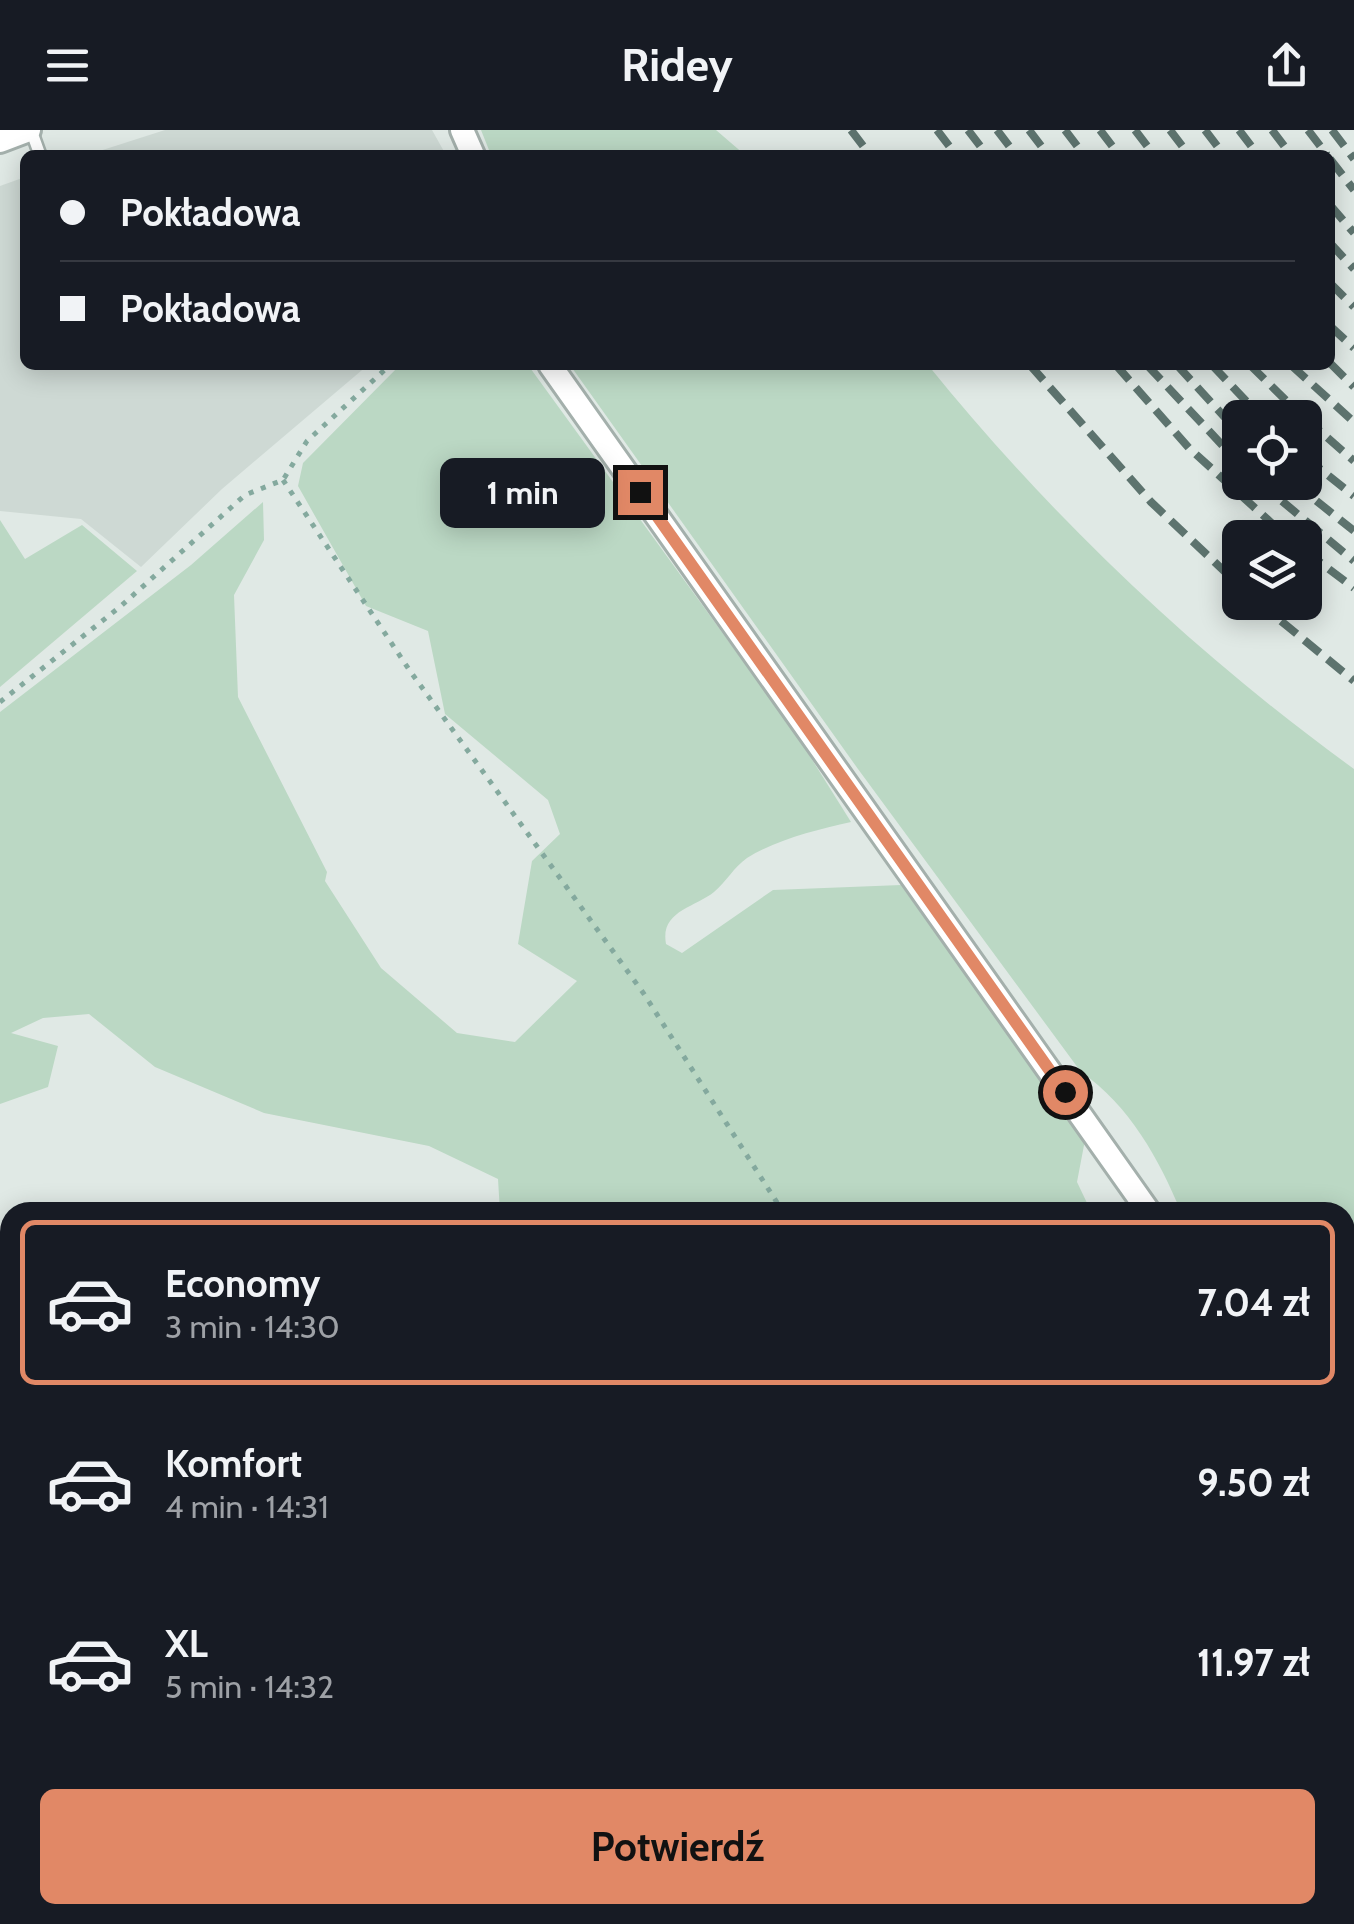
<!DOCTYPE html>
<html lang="pl">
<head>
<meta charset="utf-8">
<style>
  body { margin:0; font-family:Cabin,sans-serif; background:#20242c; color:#f1f3f6; height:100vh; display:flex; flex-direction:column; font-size:38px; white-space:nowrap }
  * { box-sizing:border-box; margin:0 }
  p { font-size:32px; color:#9ea1a6 }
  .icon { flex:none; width:55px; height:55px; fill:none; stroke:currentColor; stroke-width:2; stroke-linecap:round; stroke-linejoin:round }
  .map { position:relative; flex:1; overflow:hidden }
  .sheet { position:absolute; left:0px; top:1072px; width:1355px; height:722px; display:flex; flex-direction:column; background:#171b24; border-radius:30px 30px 0 0; box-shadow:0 5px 25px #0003 }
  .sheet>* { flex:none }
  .guide { position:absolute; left:20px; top:20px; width:1315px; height:220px; border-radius:15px; box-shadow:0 5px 25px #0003; display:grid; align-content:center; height:220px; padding:0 40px; background:#171b24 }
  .buttons { position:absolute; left:1222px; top:270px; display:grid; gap:20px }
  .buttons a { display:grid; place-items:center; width:100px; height:100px; border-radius:15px; background:#171b24; box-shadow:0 5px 25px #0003; font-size:50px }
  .end { position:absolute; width:45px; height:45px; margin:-22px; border:12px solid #e18866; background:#111; box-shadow:0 0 0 5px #111 }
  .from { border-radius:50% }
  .bubble { position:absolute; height:70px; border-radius:15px; background:#171b24; box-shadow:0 5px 25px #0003; font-size:32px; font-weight:800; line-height:70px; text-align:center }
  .guide b { display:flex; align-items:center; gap:35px; height:95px; font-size:38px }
  .guide b+b { border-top:2px solid #363941 }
  .guide i { width:25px; height:25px; background:#f1f3f6 }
  ul { padding:18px 0 0; list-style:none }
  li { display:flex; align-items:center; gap:30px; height:165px; margin:0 20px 15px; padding:0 20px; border:5px solid transparent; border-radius:15px }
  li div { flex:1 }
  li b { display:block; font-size:38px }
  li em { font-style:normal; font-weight:800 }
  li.on { border-color:#e18866 }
  li>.icon { width:90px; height:90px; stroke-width:1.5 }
  .action { display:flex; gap:20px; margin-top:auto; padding:20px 40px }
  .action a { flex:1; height:115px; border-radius:15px; background:#e18866; color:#111; font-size:40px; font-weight:800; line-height:115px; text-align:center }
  header { display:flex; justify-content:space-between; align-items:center; height:130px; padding:0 40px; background:#171b24; font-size:45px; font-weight:800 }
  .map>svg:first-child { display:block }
  .built { fill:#ced9d4 }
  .green { fill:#bbd8c4 }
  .building { fill:#b9c6c1; stroke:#b3c2bc; stroke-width:2.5 }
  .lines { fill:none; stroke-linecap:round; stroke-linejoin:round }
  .service-casing { stroke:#a4b0ac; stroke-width:16 }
  .pedestrian-casing { stroke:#a4b0ac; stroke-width:22 }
  .minor-casing { stroke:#a4b0ac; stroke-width:28 }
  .path { stroke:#84a99e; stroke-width:5; stroke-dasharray:5 8; stroke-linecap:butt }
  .service { stroke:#fff; stroke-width:11 }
  .pedestrian { stroke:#fff; stroke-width:18 }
  .minor { stroke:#fff; stroke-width:22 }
  .rail { stroke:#5d736e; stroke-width:8; stroke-dasharray:20 10; stroke-linecap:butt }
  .route { stroke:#e18866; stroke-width:12 }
</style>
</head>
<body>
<header><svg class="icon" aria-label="menu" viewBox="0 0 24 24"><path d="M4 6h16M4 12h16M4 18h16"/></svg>Ridey<svg class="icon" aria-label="share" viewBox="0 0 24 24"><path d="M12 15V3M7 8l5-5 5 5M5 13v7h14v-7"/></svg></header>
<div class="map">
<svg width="1354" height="1794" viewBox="0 0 1354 1794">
  <rect width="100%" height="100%" fill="#e0e9e5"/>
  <path class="built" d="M 165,0 L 432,0 L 446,25 L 87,25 Z
    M 25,47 L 25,235 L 368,235 L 222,359 L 141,437 L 81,389 L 0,381 L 0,56 Z
    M 1354,1241 L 1354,1794 L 593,1794 L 599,1785 L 1345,1785 L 1345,1245 Z
    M 0,1402 L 10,1411 L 10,1659 L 0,1652 Z
    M 156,1785 L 412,1785 L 422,1794 L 166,1794 Z"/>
  <path class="green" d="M 481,0 L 716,0 L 745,25 L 491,25 Z
    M 400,235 L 528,235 L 796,604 L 851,692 C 816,700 778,709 747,728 C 734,737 726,752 714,762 C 694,778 660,781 666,814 L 682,823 L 773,760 L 901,755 L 1085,1010 L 1077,1052 L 1087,1073 L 1100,1075 L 1113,1082 L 500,1082 L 498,1049 L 429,1016 L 264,983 L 155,937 L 89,884 L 43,888 L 11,903 L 58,916 L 48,957 L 0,974 L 0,582 L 191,435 L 263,372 L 264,410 L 234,465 L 238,567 L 327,742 L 325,751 L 381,838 L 457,903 L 515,912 L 577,851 L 518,814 L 532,731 L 560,704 L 548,670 L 445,584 L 428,501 L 366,476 L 298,356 L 303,333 Z
    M 570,235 L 928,235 C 1052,388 1194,523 1354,639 L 1354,1123 L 1345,1129 L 1345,1082 L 1181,1082 C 1159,1029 1130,976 1081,942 L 858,639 Z
    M 0,390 L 25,429 L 82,395 L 137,441 L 0,557 Z
    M 0,1235 L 10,1242 L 10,1358 L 0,1349 Z"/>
  <path class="building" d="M 0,1434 L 10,1443 L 10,1561 L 0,1554 Z"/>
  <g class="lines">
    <defs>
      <path id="service" d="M 31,0 L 40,25
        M 1345,1731 L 1354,1725
        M 247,1794 L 259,1785"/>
      <path id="pedestrian" d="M 0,1744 L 10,1753
        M 44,1785 L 54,1794"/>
      <path id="minor" d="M 462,0 L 473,25
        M 0,11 L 29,0
        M 550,235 L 1149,1082
        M 1345,1202 L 1354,1198
        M 0,1373 L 10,1382
        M 442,1785 L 452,1794
        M 1337,1785 L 1354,1794
        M 921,1794 L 950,1785"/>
    </defs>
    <use href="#service" class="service-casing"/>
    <use href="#pedestrian" class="pedestrian-casing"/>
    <use href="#minor" class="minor-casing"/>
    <path class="path" d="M 283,350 L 410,541 L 644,864 L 783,1082
      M 0,572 L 121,476 L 245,365 L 283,350 L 307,311 L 390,235"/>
    <use href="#service" class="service"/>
    <use href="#pedestrian" class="pedestrian"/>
    <use href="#minor" class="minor"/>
    <path class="rail" d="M 851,0 L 870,25
      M 937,0 L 956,25
      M 968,0 L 987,25
      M 997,0 L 1016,25
      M 1029,0 L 1048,25
      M 1065,0 L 1084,25
      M 1100,0 L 1119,25
      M 1135,0 L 1154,25
      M 1170,0 L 1189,25
      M 1205,0 L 1224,25
      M 1239,0 L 1258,25
      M 1272,0 L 1291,25
      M 1308,0 L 1327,25
      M 1332,0 L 1354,29
      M 1330,29 L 1354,60
      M 1330,75 L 1354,103
      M 1330,113 L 1354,139
      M 1330,153 L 1354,177
      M 1330,196 L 1354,218
      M 1330,233 L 1354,257
      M 1030,235 L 1151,372 L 1240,456
      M 1116,235 L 1189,318 L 1288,408
      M 1147,235 L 1240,334
      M 1177,235 L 1240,304
      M 1212,235 L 1262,288
      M 1250,235 L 1304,288
      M 1291,235 L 1354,292
      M 1305,288 L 1354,331
      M 1305,327 L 1354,366
      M 1259,352 L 1354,431
      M 1293,352 L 1354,401
      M 1305,421 L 1354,458
      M 1258,472 L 1354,551"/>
  </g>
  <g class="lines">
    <path class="route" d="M 640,362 L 1065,962"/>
  </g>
</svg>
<div class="buttons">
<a><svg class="icon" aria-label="locate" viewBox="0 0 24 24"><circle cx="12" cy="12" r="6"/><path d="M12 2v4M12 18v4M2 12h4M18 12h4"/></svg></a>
<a><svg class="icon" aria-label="layers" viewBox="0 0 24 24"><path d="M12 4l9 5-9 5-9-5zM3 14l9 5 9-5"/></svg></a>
</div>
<i class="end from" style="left:1065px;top:962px"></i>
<i class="end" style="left:640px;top:362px"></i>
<div class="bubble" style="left:440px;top:328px;width:165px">1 min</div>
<div class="guide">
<b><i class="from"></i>Pokładowa</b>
<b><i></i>Pokładowa</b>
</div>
<section class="sheet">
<ul>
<li class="on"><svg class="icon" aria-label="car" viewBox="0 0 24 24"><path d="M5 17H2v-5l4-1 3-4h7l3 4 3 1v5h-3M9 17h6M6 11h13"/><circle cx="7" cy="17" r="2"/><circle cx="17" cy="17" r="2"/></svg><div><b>Economy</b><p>3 min · 14:30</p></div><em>7.04 zł</em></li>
<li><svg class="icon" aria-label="car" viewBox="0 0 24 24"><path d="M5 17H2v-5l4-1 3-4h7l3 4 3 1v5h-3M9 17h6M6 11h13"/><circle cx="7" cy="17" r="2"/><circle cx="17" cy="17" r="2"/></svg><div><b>Komfort</b><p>4 min · 14:31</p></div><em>9.50 zł</em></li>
<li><svg class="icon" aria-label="car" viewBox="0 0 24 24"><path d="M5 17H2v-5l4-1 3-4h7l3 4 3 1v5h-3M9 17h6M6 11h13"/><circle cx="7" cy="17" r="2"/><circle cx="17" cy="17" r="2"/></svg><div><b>XL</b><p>5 min · 14:32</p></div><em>11.97 zł</em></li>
</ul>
<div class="action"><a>Potwierdź</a></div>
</section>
</div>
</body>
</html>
